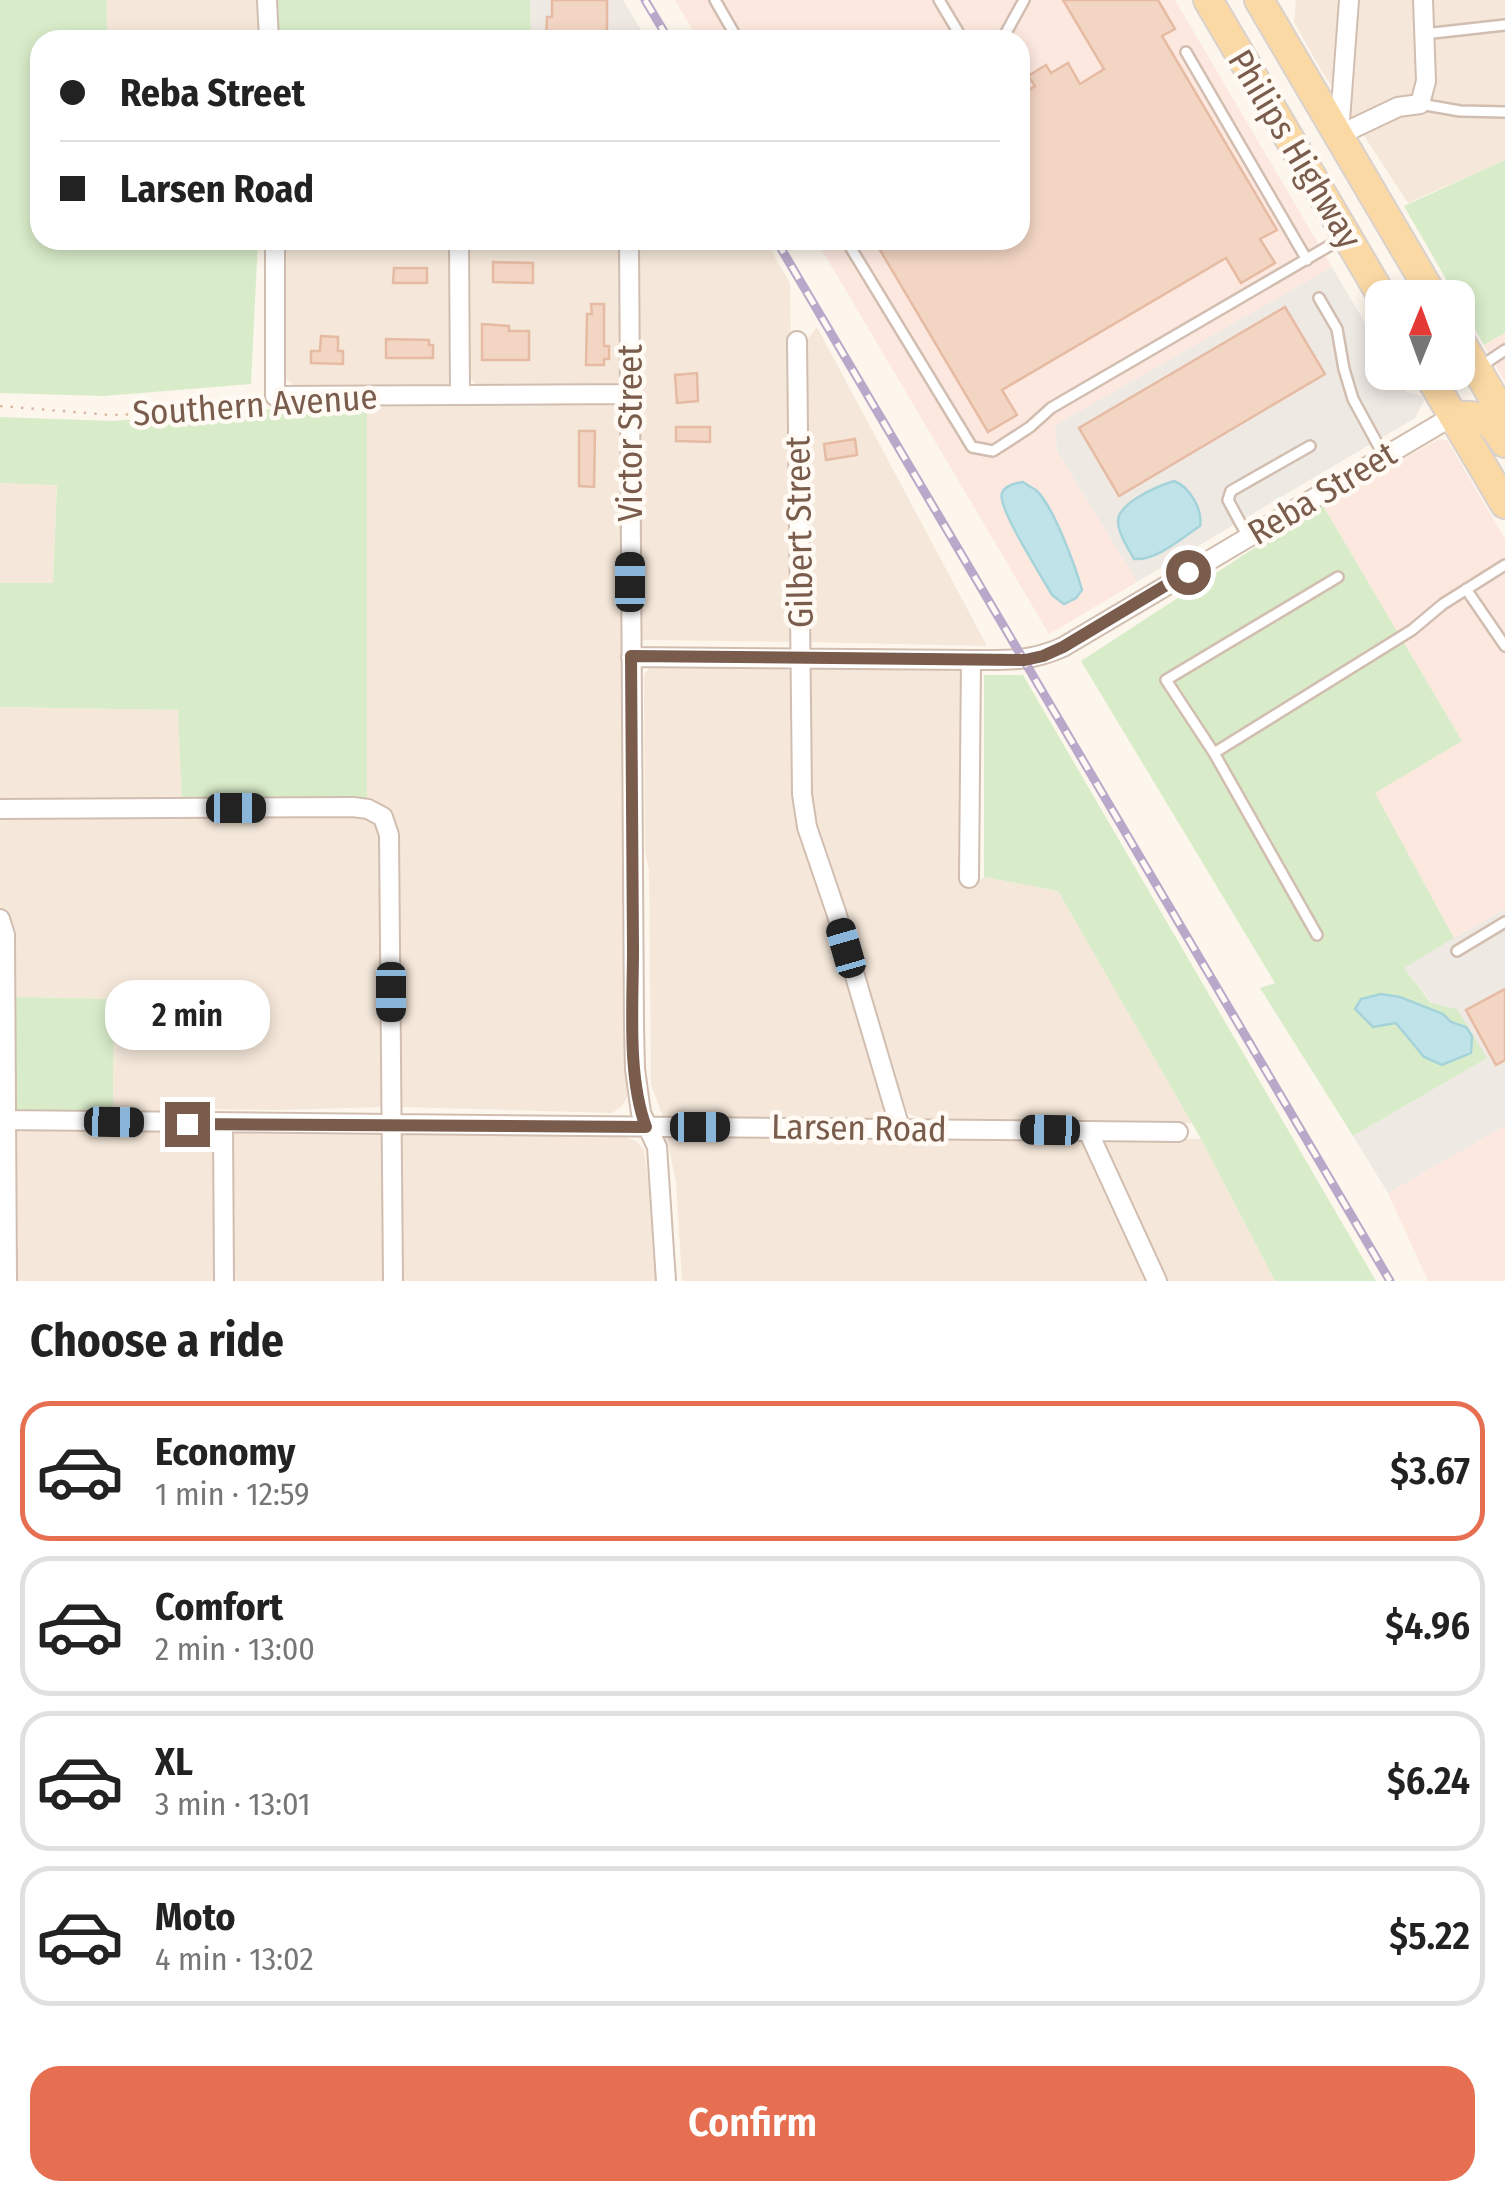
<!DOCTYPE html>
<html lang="en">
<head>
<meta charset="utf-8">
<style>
  body { margin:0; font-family:"Fira Sans Condensed",sans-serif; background:#f6f6f6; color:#222; height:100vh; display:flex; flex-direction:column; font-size:38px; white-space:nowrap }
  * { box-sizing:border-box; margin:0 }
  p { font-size:32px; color:#767676 }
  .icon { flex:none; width:55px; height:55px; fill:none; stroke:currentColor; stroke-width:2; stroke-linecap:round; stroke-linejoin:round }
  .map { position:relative; height:1281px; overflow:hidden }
  .details { display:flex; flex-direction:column; background:#fff; flex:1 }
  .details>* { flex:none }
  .top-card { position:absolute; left:30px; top:30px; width:1000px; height:220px; border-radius:30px; box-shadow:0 5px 15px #0003; display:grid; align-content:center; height:220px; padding:0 30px; background:#fff }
  .needle { width:65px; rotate:1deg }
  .controls { position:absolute; left:1365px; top:280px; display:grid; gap:20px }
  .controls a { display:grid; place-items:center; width:110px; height:110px; border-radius:20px; background:#fff; box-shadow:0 5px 15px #0003; font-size:50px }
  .end { position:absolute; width:45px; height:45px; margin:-22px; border:12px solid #7a5c4d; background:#fff; box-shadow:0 0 0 5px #fff }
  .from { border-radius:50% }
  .bubble { position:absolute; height:70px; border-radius:30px; background:#fff; box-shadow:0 5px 15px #0003; font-size:32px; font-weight:600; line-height:70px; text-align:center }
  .car { position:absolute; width:30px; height:60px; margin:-30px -15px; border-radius:12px; box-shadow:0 0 8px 2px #0007; background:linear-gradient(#222 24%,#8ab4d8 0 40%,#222 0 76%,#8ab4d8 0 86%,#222 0) }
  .top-card b { display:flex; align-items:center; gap:35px; height:95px; font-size:38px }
  .top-card b+b { border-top:2px solid #e0e0e0 }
  .top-card i { width:25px; height:25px; background:#222 }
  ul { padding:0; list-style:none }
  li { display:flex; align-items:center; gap:30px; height:140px; margin:0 20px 15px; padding:0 10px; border:5px solid #e0e0e0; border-radius:30px }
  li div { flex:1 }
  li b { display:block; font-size:38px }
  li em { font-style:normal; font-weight:600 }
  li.active { border-color:#e76f51 }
  li>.icon { width:90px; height:90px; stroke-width:1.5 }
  h2 { padding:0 30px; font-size:45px; line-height:120px }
  .action { display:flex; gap:20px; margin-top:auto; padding:20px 30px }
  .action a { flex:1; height:115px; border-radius:30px; background:#e76f51; color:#fff; font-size:40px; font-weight:600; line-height:115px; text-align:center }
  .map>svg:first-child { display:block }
  .residential { fill:#f5e8da }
  .commercial { fill:#fde8e0 }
  .industrial { fill:#efe9e4 }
  .green { fill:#d8ecc9 }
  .water { fill:#bfe3e8; stroke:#a5d3da; stroke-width:2.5 }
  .building { fill:#f3d5c3; stroke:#e6bba3; stroke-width:2.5 }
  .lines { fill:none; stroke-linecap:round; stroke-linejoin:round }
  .lane-casing { stroke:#d1beb0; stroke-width:14 }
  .street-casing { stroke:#d1beb0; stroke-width:22 }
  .primary-casing { stroke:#dad1cd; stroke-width:32 }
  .path { stroke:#d9b8a5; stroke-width:2.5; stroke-dasharray:2.5 8; stroke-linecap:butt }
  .lane { stroke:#fff; stroke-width:9 }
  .street { stroke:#fff; stroke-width:18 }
  .primary { stroke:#fbd9a5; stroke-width:28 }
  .rail-casing { stroke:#b9a8c9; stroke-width:9 }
  .rail { stroke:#fffaf3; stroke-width:5; stroke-dasharray:15; stroke-linecap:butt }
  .route { stroke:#7a5c4d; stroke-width:12 }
  .labels { text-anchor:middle; stroke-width:9; stroke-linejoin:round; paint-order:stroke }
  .street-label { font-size:35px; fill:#7a5c4d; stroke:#fffaf3 }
</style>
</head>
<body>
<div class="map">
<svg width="1505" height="1281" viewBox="0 0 1505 1281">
  <rect width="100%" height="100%" fill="#fdf6ec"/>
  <path class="residential" d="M 107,0 L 259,0 L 261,40 L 107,40 Z
    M 1296,0 L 1505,0 L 1505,160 L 1408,203 L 1321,70 L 1294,22 Z
    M 282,240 L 454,240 L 454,378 L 443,388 L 298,388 L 286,379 L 282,361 Z
    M 465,240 L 622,240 L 623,381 L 608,387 L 479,387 L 466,375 Z
    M 634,240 L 765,240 L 790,283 L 796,642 L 641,640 L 637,629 Z
    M 817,327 L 987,646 L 806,642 L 803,345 Z
    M 367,402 L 607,402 L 618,407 L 623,415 L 625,1057 L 628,1096 L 621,1107 L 612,1113 L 401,1107 L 396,1098 L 396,834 L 392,813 L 367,803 Z
    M 0,483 L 57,484 L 53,583 L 0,583 Z
    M 653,665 L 786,668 L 793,675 L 796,824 L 830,910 L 886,1105 L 883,1122 L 664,1120 L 651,1085 L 649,870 L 645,851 L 644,674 Z
    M 816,666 L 951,669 L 964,672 L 973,885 L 984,877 L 1058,891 L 1192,1123 L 921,1119 L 907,1113 L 819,832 L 810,781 L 806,676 Z
    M 0,707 L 179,710 L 182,803 L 0,805 Z
    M 0,814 L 369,816 L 383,829 L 385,1107 L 277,1110 L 206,1109 L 113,1113 L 114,999 L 16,997 L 9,918 L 0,908 Z
    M 23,1127 L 207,1129 L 214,1133 L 219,1281 L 13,1281 L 11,1138 L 16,1130 Z
    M 235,1129 L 383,1133 L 386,1141 L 386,1281 L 229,1281 L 228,1135 Z
    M 403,1131 L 617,1134 L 636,1141 L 644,1149 L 654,1223 L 658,1281 L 398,1281 L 396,1141 Z
    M 674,1133 L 1076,1137 L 1088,1142 L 1152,1281 L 682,1281 L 676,1183 L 667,1138 Z
    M 1120,1137 L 1201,1139 L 1275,1281 L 1163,1281 L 1102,1146 L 1106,1138 Z"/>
  <path class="commercial" d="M 675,0 L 1175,0 L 1332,267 L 1055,425 L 1057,451 L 1137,582 L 1049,634 L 816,240 L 1020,240 L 1020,40 L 698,40 Z
    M 1505,333 L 1505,382 L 1484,345 Z
    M 1439,439 L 1447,440 L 1505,539 L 1505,909 L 1454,938 L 1374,792 L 1462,741 L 1322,504 Z
    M 1505,1126 L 1505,1281 L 1428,1281 L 1388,1193 Z"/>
  <path class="industrial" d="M 530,0 L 623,0 L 647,40 L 531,40 Z
    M 1332,267 L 1382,352 L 1382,372 L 1395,373 L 1406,392 L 1422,396 L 1424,401 L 1415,418 L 1137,582 L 1057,451 L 1055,425 Z
    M 1505,909 L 1505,1126 L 1388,1193 L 1353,1136 L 1487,1058 L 1432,1003 L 1403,967 Z"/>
  <path class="green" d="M 0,0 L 107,0 L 107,40 L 40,40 L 40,240 L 258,240 L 251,384 L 104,396 L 0,393 Z
    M 276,0 L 530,0 L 531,40 L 278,40 Z
    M 1505,160 L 1505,333 L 1484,345 L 1404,206 Z
    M 367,402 L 367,803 L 182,803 L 178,710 L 0,707 L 0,583 L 53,583 L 57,485 L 0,483 L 0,417 L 113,421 Z
    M 1322,504 L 1462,741 L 1375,793 L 1454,938 L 1404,968 L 1431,1003 L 1457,1009 L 1487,1058 L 1353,1136 L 1260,988 L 1275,983 L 1081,661 Z
    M 984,675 L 1023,675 L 1376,1281 L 1275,1281 L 1201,1139 L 1058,891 L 984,877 Z
    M 16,997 L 114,999 L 113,1113 L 15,1110 Z"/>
  <path class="water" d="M 1174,481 C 1190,487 1203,510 1200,526 C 1182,538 1156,561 1134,559 C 1128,548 1119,535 1118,522 C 1117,503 1158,486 1174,481 Z
    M 1023,482 C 1027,485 1033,488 1037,491 C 1054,508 1075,565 1082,590 L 1076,598 L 1064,604 L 1052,595 C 1044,580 996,506 1002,493 C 1005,485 1016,483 1023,482 Z
    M 1381,994 L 1400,997 L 1443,1014 L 1451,1022 L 1466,1027 L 1472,1036 L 1471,1053 L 1442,1065 L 1424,1057 L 1396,1023 L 1373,1027 L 1355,1009 L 1361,999 Z"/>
  <path class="building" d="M 552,0 L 607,0 L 607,40 L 546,40 L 547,17 L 552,17 Z
    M 1063,0 L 1158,0 L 1175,29 L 1162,36 L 1277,230 L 1260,239 L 1275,263 L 1241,283 L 1226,258 L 1002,390 L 1017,415 L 988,432 L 874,240 L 1020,240 L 1020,95 L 1035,86 L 1028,76 L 1046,65 L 1051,73 L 1068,63 L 1080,84 L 1104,69 Z
    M 493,262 L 533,263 L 533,283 L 493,282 Z
    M 394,268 L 427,268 L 427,283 L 393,283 Z
    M 591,304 L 604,304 L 604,346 L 609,346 L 609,359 L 604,359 L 604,365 L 586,365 L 587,314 L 592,314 Z
    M 1285,307 L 1325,374 L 1119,496 L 1079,428 Z
    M 482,324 L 509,326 L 509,331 L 529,331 L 529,360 L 482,360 Z
    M 321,336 L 338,337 L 338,351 L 343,351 L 343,364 L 311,363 L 311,351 L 320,351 Z
    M 386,339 L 429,340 L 429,345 L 433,345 L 433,358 L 386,358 Z
    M 697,373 L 698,401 L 677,403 L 675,375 Z
    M 676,427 L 710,427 L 710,442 L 676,441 Z
    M 579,431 L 595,431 L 594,487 L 579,486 Z
    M 855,439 L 857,455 L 826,460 L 824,444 Z
    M 1505,989 L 1505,1060 L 1496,1065 L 1466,1010 Z"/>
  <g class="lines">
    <defs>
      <path id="lane" d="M 715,0 L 738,40
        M 939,0 L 963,40
        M 1424,34 L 1505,25
        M 1002,40 L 1024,0
        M 1186,52 L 1307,260
        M 1420,104 L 1460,111 L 1505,112
        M 846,240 L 972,447 L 993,451 L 1030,427 L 1051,408 L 1341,239
        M 1319,298 L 1337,329 L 1344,369 L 1353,399 L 1384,456
        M 1478,368 L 1505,350
        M 1248,537 L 1228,500 L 1231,491 L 1310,446
        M 1466,589 L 1505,646
        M 1214,753 L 1412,630 L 1443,604 L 1505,565
        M 1317,935 L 1214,753 L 1166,680 L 1338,577
        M 1457,951 L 1505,922"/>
      <path id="street" d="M 267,0 L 269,40
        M 1339,134 L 1349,0
        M 1339,135 L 1398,107 L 1420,104 L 1426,81 L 1423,0
        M 275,240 L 275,396 L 630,394
        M 459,240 L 460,393
        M 629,240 L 634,1027 L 635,1069 L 641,1113 L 657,1147 L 666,1281
        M 797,341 L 802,794 L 807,827 L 836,912 L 900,1128
        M 631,657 L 971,660 C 1006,660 1030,662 1063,647 L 1453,416
        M 0,809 L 353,807 L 368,809 L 383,817 L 389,835 L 393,1281
        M 969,878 L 971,660
        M 0,919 L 5,935 L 7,1281
        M 0,1120 L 1178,1132
        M 223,1124 L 224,1281
        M 1088,1131 L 1157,1281"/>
      <path id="primary" d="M 1208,0 L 1383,298
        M 1259,0 L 1434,298
        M 1458,337 L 1505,418
        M 1427,372 L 1505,504
        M 1453,416 C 1486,415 1487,417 1505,443"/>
    </defs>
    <use href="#lane" class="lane-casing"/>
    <use href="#street" class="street-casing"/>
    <use href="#primary" class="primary-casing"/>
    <path class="path" d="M 0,406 L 111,415 L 181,413 L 243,408 L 262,401"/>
    <use href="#lane" class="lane"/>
    <use href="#street" class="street"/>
    <use href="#primary" class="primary"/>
    <defs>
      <path id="rail" d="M 645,0 L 669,40
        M 776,240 L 1390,1281"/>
    </defs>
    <use href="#rail" class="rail-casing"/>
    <use href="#rail" class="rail"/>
  </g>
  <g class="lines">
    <path class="route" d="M 187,1124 L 646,1127 C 627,1076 633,1005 633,950 C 632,852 631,754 631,656 L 1025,660 L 1043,656 L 1063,647 L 1188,572"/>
  </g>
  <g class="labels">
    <g class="street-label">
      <text transform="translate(1295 149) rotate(59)" y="12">Philips Highway</text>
      <text transform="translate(255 405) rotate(-4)" y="12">Southern Avenue</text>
      <text transform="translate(630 433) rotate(-90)" y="12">Victor Street</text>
      <text transform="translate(1322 493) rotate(-31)" y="12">Reba Street</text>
      <text transform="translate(799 532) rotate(-91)" y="12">Gilbert Street</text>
      <text transform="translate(859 1128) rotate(1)" y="12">Larsen Road</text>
    </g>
  </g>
</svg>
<div class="controls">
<a><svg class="needle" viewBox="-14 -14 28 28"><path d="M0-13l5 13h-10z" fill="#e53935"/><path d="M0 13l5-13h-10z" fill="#767676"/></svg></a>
</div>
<i class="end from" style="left:1188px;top:572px"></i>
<i class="end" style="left:187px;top:1124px"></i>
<div class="bubble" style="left:105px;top:980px;width:165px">2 min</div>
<i class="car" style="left:630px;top:582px;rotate:0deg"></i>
<i class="car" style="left:236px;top:808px;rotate:90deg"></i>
<i class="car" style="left:846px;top:948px;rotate:344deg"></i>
<i class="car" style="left:391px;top:992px;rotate:180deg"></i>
<i class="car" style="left:114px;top:1122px;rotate:91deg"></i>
<i class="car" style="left:700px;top:1127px;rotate:90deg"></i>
<i class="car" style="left:1050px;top:1130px;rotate:271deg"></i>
<div class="top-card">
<b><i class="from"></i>Reba Street</b>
<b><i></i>Larsen Road</b>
</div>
</div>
<section class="details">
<h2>Choose a ride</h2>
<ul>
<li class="active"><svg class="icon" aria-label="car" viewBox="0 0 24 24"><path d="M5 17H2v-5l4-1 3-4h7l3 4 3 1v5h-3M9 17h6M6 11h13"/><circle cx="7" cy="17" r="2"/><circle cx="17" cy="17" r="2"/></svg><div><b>Economy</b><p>1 min · 12:59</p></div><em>$3.67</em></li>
<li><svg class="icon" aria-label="car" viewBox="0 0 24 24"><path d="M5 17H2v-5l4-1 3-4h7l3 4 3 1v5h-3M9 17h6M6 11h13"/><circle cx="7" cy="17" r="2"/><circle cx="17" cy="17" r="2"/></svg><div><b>Comfort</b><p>2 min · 13:00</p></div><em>$4.96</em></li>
<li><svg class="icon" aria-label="car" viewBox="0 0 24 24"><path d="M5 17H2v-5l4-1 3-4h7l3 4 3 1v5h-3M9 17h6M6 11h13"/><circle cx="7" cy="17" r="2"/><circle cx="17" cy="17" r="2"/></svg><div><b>XL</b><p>3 min · 13:01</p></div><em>$6.24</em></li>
<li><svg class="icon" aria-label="car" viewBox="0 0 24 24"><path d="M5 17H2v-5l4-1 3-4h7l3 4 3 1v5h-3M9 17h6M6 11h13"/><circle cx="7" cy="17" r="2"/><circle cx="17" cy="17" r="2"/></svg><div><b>Moto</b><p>4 min · 13:02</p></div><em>$5.22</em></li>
</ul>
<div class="action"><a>Confirm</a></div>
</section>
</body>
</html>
